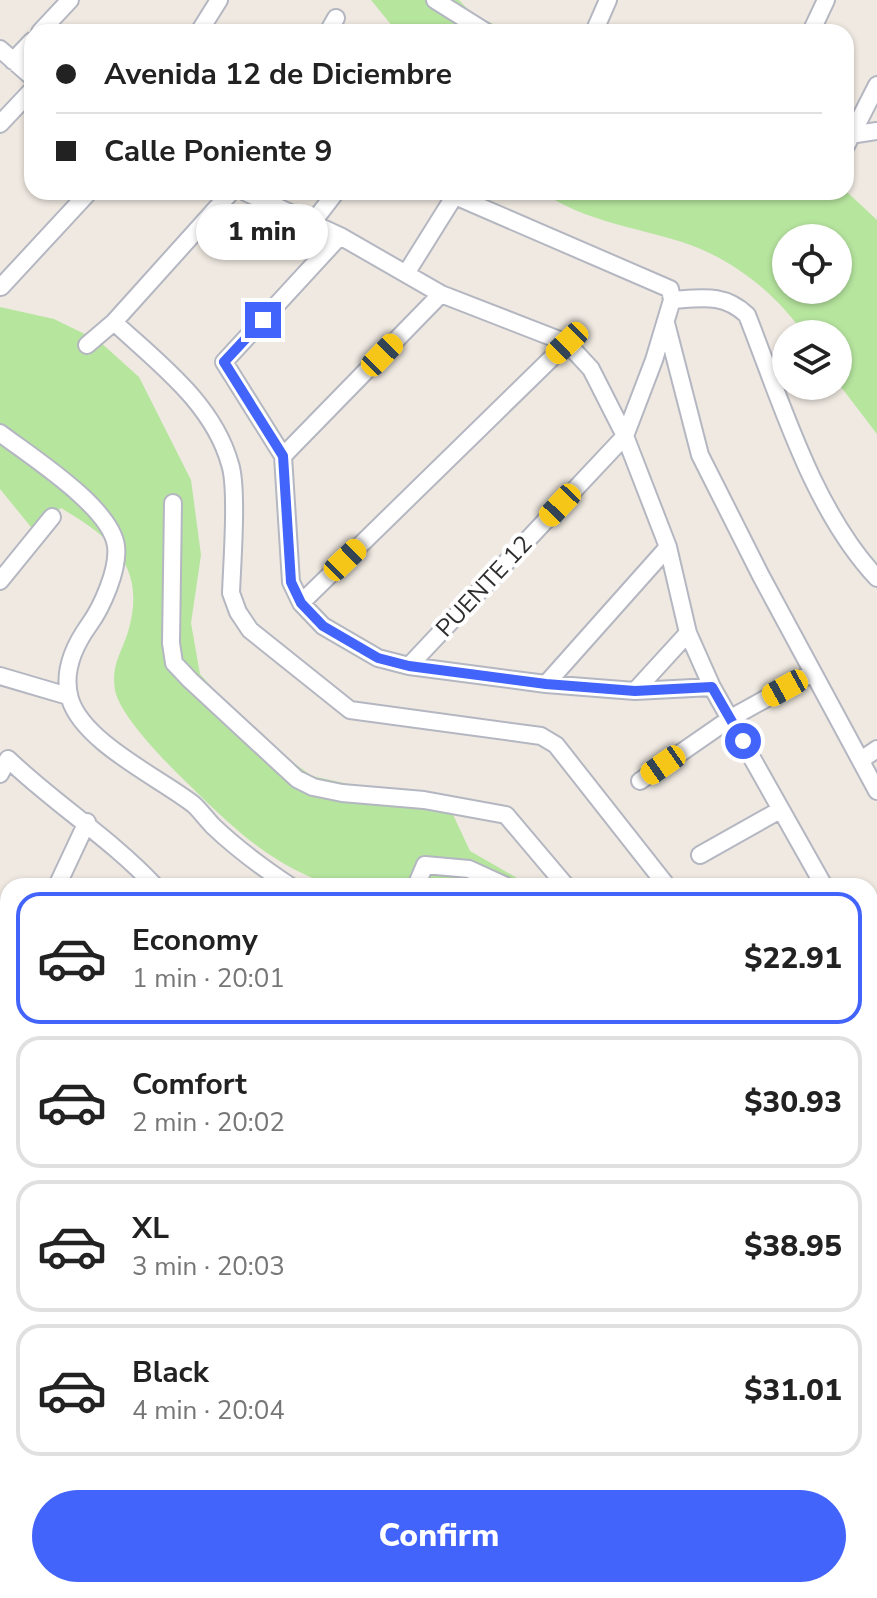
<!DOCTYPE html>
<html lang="en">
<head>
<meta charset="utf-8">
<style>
  body { margin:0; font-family:"Nunito Sans",sans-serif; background:#f2f2f2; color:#222; height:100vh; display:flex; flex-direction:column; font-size:30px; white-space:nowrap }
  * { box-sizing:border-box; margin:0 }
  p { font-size:26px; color:#767676 }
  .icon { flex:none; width:44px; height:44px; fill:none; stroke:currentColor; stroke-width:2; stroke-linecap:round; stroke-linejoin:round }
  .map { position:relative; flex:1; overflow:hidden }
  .drawer { position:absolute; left:0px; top:878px; width:878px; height:720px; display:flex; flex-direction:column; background:#fff; border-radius:24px 24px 0 0; box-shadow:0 2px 6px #0004 }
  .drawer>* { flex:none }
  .hud { position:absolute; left:24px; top:24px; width:830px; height:176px; border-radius:24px; box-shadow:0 2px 6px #0004; display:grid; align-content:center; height:176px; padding:0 32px; background:#fff }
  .fabs { position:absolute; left:772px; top:224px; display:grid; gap:16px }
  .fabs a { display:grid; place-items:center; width:80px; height:80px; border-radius:50%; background:#fff; box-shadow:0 2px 6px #0004; font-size:40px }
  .end { position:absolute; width:36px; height:36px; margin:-18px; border:10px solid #4264fb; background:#fff; box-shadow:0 0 0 4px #fff }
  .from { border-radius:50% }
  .bubble { position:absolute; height:56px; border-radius:28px; background:#fff; box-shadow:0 2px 6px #0004; font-size:26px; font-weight:800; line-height:56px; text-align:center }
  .car { position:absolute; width:24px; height:48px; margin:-24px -12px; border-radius:10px; box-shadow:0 0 6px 2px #0007; background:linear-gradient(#f5c518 24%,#345 0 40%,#f5c518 0 76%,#345 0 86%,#f5c518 0) }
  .hud b { display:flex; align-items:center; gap:28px; height:76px; font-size:30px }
  .hud b+b { border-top:2px solid #e0e0e0 }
  .hud i { width:20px; height:20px; background:#222 }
  ul { padding:14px 0 0; list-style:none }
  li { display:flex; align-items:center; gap:24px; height:132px; margin:0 16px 12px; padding:0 16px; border:4px solid #e0e0e0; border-radius:24px }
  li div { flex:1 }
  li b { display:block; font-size:30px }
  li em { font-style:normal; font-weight:800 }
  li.selected { border-color:#4264fb }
  li>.icon { width:72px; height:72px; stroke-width:1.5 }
  .cta { display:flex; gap:16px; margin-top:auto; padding:16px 32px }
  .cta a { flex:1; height:92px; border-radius:48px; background:#4264fb; color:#fff; font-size:32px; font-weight:800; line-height:92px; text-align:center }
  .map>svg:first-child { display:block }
  .green { fill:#b6e59e; fill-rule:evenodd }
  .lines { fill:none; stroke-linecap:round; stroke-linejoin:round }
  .minor-casing { stroke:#b4b7c1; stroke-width:20 }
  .minor { stroke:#fff; stroke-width:16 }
  .route { stroke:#4264fb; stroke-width:10 }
  .labels { text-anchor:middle; stroke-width:8; stroke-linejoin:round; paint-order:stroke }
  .street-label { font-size:24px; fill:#2e2e2e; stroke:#fff }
</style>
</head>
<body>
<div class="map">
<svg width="877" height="1598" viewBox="0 0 877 1598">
  <rect width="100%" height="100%" fill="#efe9e1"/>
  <path class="green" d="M 371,0 L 459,0 L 473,15 L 512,32 L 397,32 Z
    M 846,191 L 877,220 L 877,434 L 838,383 L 838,334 L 804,334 C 775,292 731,258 682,242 C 634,227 584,221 542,192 ZM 838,238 L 838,290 L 786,290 L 786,238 Z
    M 0,307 L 54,319 L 99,341 L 139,377 L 191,480 L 201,555 L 191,623 L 200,674 L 253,734 L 312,776 L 449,806 L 470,851 L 531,886 C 477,886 353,896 308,876 C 257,854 218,813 180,776 C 162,758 119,714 115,690 C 111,665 121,654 128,632 C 147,567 113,539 61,508 L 35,532 L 0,489 Z
    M 870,1341 L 877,1356 L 877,1598 L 820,1598 L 820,1590 L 870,1590 Z"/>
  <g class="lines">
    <defs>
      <path id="minor" d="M 435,0 L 486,32
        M 40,32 L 70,0
        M 199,32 L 219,0
        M 328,32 L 336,18
        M 594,32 L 608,0
        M 811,32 L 826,0
        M 0,49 L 32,77
        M 13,61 L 32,41
        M 0,124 L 32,90
        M 850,135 L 877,131
        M 846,146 L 877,85
        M 245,192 L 340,236 L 441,294 L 567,343 L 591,369 L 625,436 L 668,547 L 688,633 L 712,687 L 824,886
        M 455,196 L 670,289 L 672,300
        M 313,222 L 336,192
        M 340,236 L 224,362 L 283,456 L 291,582 L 301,603 L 323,626 L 378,658 L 409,666 L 546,684 L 635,691 L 712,687
        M 407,272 L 457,192
        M 1,287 L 89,192
        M 672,300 C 702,298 724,293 747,315 C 781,401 813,510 877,578
        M 114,322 C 158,363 213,403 230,464 C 238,488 232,564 231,593 L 238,612 L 250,630 L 350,710 L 541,736 L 556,745 L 667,886
        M 666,323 L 700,455 L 761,576 L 877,791
        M 87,345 L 114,322 L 231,192
        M 0,433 C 30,456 111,507 116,546 C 119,569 102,607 89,625 C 74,646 62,672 70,699 C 83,742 158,777 193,804 C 200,810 206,819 213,826 C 237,849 263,868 290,886
        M 283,456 L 441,294
        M 173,503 L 171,643 L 174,663 L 190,680 L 297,779 L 313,787 L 342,793 L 424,800 L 506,815 L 566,886
        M 0,581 L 52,517
        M 301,603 L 567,343
        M 409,666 L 625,436 L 654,360 L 672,300
        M 0,676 L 68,696
        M 546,684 L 668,547
        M 635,691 L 688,633
        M 861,760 L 877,749
        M 0,774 L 8,759 C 55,804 110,838 155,886
        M 640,781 L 731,718 L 812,673
        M 700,855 L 780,810
        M 57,886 L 87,822
        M 416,886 L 425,865 L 469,869 L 506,886
        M 0,947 L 8,951
        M 870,970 L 877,982
        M 0,1052 L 8,1054
        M 870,1123 L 877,1128
        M 870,1160 L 877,1172
        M 870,1335 L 877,1348
        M 0,1347 L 8,1349
        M 676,1590 L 685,1598
        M 48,1598 L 51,1590
        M 161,1598 L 164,1590
        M 274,1598 L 277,1590
        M 376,1598 L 379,1590
        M 461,1598 L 464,1590
        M 567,1598 L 571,1590
        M 698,1598 L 700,1590
        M 776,1598 L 779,1590"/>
    </defs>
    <use href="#minor" class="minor-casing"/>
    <use href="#minor" class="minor"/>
  </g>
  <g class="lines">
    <path class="route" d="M 263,320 L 224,362 L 283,456 L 291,582 L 301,603 L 323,626 L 378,658 L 409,666 L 546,684 L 635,691 L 712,687 L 743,741"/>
  </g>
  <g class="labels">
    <g class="street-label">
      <text transform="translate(484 586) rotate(-47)" y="8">PUENTE 12</text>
    </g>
  </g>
</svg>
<div class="fabs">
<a><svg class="icon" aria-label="locate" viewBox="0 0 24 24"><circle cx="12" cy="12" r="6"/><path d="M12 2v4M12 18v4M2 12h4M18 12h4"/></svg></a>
<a><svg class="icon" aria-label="layers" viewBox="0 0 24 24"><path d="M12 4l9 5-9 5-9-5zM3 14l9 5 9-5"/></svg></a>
</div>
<i class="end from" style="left:743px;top:741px"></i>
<i class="end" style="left:263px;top:320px"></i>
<div class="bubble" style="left:196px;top:204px;width:132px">1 min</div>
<i class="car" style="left:567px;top:343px;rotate:226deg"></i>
<i class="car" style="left:382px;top:355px;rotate:44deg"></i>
<i class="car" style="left:560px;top:505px;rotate:223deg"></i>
<i class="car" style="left:345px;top:560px;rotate:46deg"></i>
<i class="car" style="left:785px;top:688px;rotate:241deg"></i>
<i class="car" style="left:663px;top:765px;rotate:235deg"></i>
<div class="hud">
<b><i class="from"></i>Avenida 12 de Diciembre</b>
<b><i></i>Calle Poniente 9</b>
</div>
<section class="drawer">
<ul>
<li class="selected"><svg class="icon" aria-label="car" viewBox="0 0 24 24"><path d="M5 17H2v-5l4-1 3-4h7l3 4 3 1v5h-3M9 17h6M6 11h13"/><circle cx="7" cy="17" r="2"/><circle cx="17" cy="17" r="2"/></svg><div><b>Economy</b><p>1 min · 20:01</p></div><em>$22.91</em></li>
<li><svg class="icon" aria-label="car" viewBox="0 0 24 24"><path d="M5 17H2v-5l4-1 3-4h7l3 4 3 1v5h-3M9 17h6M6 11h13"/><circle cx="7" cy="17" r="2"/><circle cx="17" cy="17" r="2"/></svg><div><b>Comfort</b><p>2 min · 20:02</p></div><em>$30.93</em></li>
<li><svg class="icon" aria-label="car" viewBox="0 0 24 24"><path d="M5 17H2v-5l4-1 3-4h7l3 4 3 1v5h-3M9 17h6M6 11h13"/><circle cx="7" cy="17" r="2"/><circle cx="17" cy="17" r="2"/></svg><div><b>XL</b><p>3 min · 20:03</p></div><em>$38.95</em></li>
<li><svg class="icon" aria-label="car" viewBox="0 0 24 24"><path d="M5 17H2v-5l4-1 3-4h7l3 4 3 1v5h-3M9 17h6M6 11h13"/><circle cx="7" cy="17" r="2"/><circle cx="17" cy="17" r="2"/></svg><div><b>Black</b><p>4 min · 20:04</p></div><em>$31.01</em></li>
</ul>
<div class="cta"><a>Confirm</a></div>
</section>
</div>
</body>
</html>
